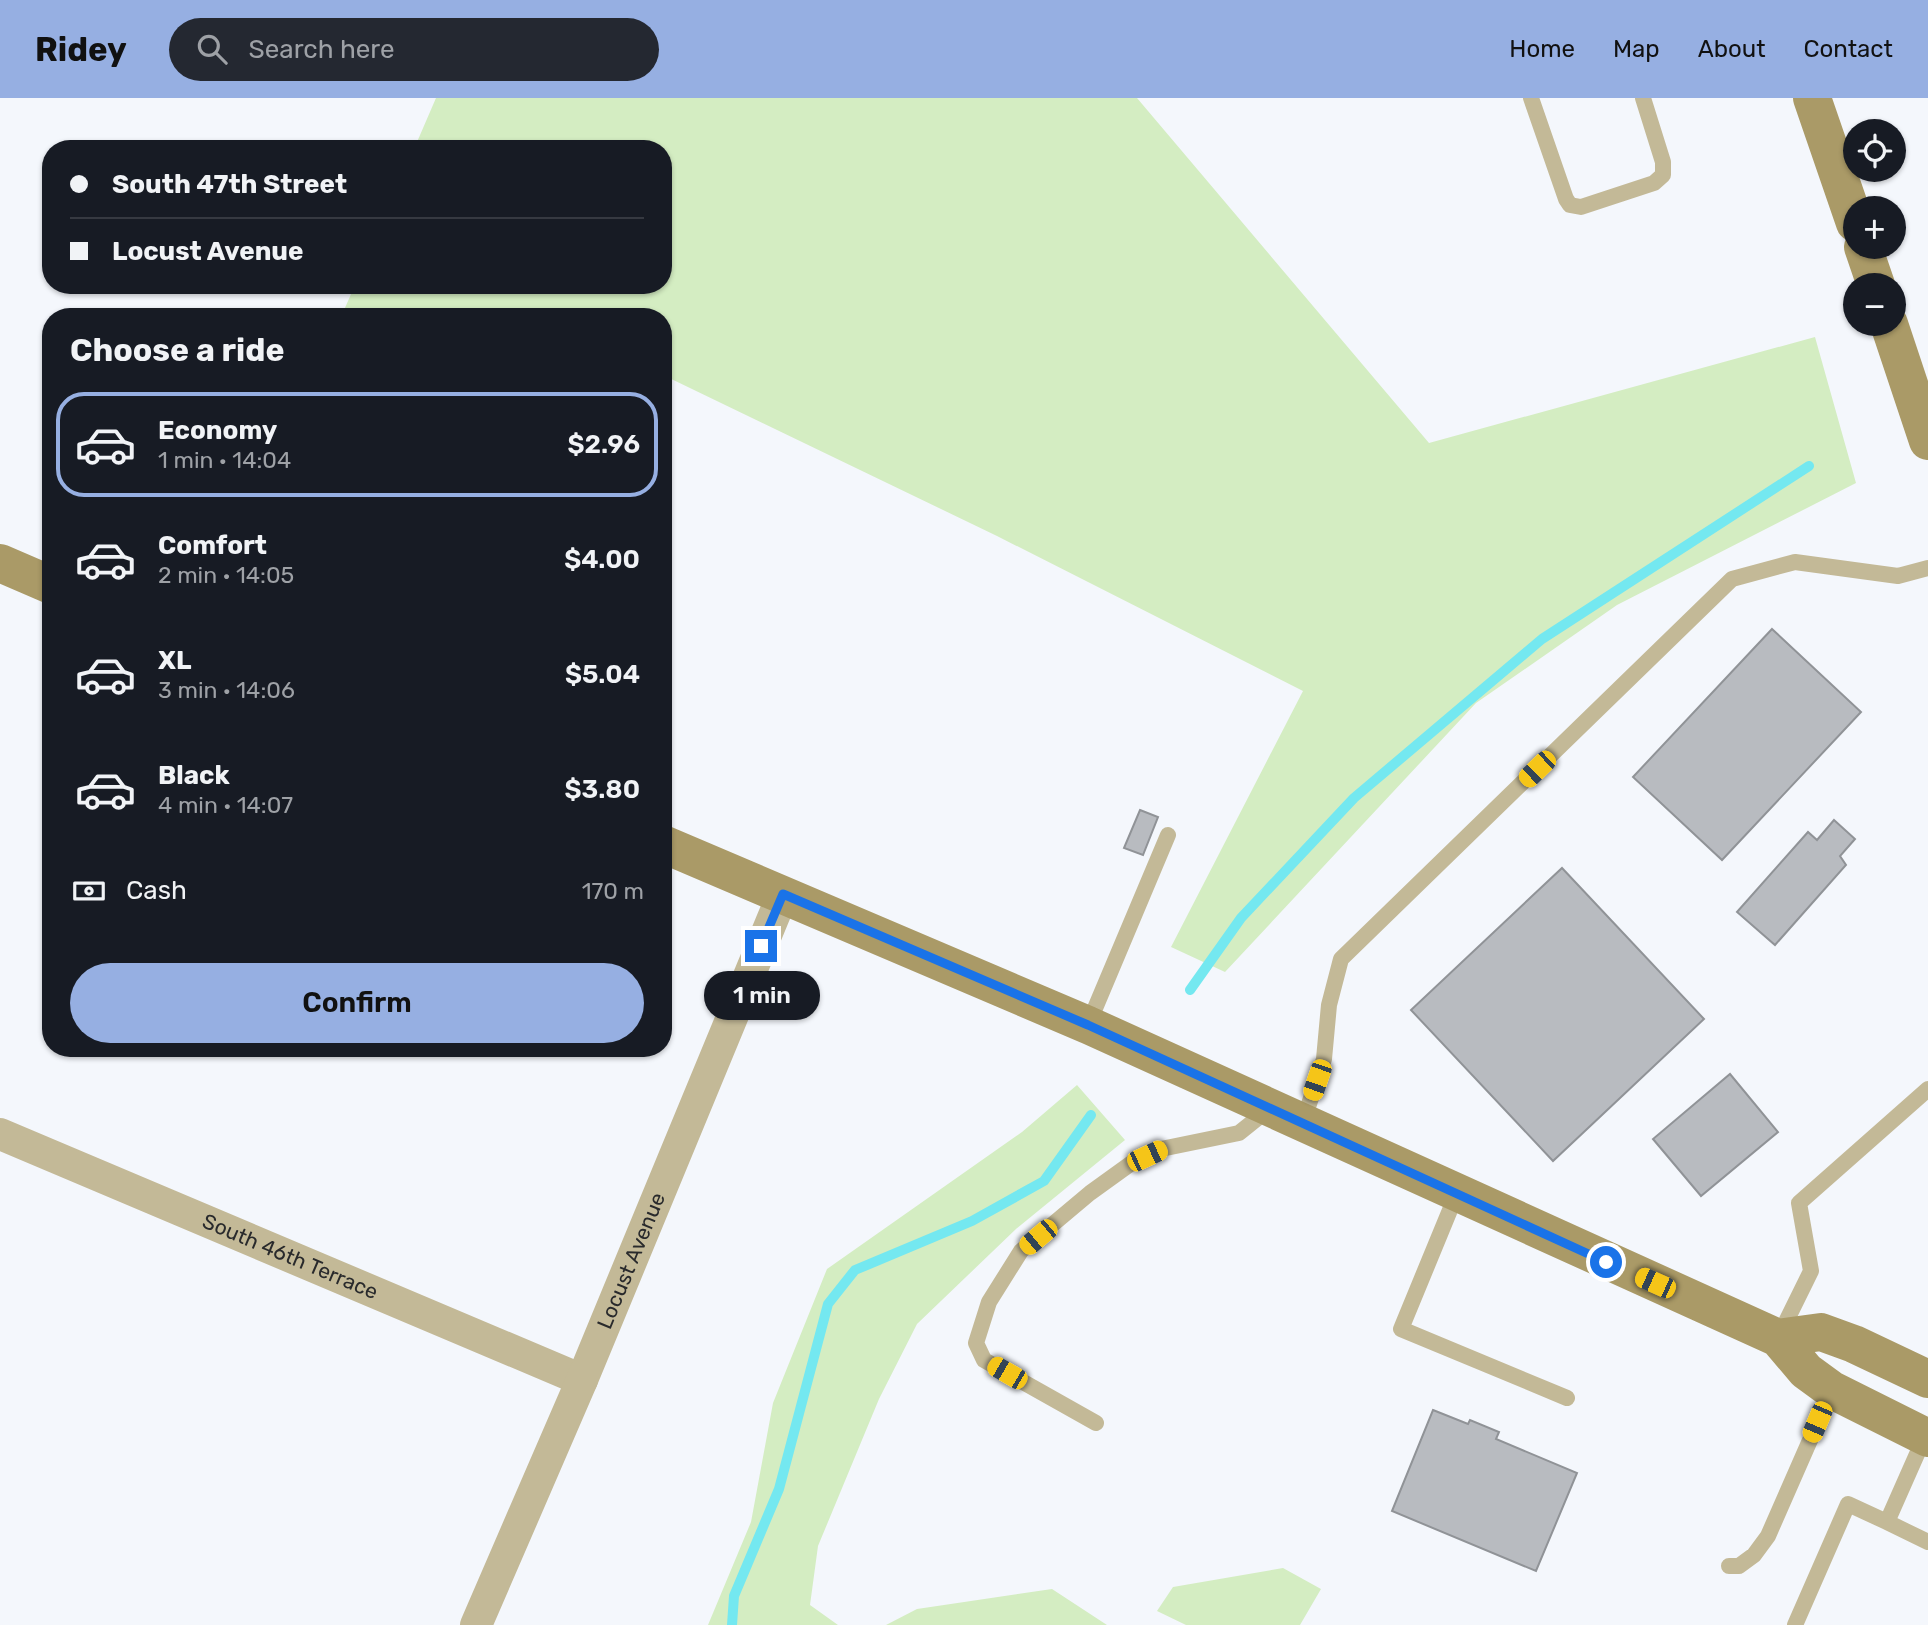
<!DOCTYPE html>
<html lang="en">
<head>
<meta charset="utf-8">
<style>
  body { margin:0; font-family:Rubik,sans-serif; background:#242831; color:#f1f3f6; height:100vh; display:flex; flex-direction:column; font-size:26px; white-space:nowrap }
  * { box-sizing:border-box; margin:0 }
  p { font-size:23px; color:#9ea1a6 }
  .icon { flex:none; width:38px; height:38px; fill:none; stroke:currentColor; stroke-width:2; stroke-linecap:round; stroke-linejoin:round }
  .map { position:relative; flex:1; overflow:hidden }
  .details { position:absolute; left:42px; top:210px; width:630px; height:749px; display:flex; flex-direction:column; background:#171b24; border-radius:28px; box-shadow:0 2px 5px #0004 }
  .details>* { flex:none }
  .guide { position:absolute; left:42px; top:42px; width:630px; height:154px; border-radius:28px; box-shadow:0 2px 5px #0004; display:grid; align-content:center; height:154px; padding:0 28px; background:#171b24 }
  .tools { position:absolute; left:1843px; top:21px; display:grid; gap:14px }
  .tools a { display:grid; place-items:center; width:63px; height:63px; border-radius:50%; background:#171b24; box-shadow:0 2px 5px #0004; font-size:35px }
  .end { position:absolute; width:32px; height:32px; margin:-16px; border:9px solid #1a73e8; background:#fff; box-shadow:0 0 0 4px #fff }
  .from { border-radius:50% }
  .bubble { position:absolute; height:49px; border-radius:24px; background:#171b24; box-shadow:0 2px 5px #0004; font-size:23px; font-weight:600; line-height:49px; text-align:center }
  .car { position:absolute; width:21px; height:42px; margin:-21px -10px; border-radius:9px; box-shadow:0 0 5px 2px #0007; background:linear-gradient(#f5c518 24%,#345 0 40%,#f5c518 0 76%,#345 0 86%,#f5c518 0) }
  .guide b { display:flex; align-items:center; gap:24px; height:66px; font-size:26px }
  .guide b+b { border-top:2px solid #363941 }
  .guide i { width:18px; height:18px; background:#f1f3f6 }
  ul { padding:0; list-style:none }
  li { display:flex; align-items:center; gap:21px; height:105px; margin:0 14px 10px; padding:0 14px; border:4px solid transparent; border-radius:28px }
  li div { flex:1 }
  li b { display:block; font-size:26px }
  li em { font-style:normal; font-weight:600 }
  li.active { border-color:#96afe2 }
  li>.icon { width:63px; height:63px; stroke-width:1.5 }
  h2 { padding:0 28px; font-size:32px; line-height:84px }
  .pay { display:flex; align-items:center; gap:18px; height:77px; padding:0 28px; font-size:26px }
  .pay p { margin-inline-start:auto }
  .button { display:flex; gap:14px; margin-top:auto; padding:14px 28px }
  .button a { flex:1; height:80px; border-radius:42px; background:#96afe2; color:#111; font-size:28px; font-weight:600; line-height:80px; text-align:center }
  header { display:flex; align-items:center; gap:42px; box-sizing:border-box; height:98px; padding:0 35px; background:#96afe2; color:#111 }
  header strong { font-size:33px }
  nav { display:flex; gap:38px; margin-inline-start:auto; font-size:24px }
  .search { width:490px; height:63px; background:#242831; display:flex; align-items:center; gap:18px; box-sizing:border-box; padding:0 24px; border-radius:38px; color:#9ea1a6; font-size:26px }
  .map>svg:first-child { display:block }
  .green { fill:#d4edc2 }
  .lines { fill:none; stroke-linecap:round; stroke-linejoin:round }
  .stream { stroke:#74e8f0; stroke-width:10 }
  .building { fill:#b8bbc0; stroke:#909397; stroke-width:2 }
  .lane { stroke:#c3b997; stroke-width:16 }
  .street { stroke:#c3b997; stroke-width:32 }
  .secondary { stroke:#aa9a67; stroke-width:38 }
  .route { stroke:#1a73e8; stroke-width:9 }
  .labels { text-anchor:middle; stroke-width:6; stroke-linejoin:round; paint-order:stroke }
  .street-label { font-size:21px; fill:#292a2c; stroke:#fff }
</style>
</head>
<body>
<header>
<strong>Ridey</strong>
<div class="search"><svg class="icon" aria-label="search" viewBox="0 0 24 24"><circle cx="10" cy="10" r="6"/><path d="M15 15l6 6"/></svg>Search here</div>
<nav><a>Home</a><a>Map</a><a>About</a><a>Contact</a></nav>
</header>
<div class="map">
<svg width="1928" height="1527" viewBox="0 0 1928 1527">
  <rect width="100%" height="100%" fill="#f4f7fc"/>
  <path class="green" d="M 436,0 L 1137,0 L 1429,345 L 1815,239 L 1856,385 L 1617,507 L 1476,605 L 1225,874 L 1171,849 L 1303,593 L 997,438 L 663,277 L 663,219 L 341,219 L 355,187 L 663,187 L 663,51 L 414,51 Z
    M 1077,987 L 1125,1042 L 1016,1131 L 917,1226 L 879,1301 L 818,1448 L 810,1507 L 838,1527 L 708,1527 L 751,1424 L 773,1305 L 827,1171 L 1022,1034 Z
    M 1283,1470 L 1321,1491 L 1300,1527 L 1186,1527 L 1157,1513 L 1173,1489 Z
    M 1052,1491 L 1107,1527 L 886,1527 L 917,1511 Z"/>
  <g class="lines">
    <path class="stream" d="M 1190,892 L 1241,820 L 1354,700 L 1542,541 L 1809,368
      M 732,1527 L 734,1498 L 779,1391 L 828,1206 L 855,1172 L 972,1123 L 1044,1083 L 1091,1017"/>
  </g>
  <path class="building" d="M 1772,531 L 1861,614 L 1722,762 L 1633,679 Z
    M 1140,712 L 1158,719 L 1143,757 L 1124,750 Z
    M 1834,722 L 1855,741 L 1840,758 L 1846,767 L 1775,847 L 1737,814 L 1808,734 L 1817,742 Z
    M 1562,770 L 1704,921 L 1553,1063 L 1411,912 Z
    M 1730,976 L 1778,1034 L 1701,1098 L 1653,1041 Z
    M 1433,1312 L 1468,1326 L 1470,1322 L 1499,1334 L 1496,1341 L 1577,1375 L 1536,1473 L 1392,1413 Z"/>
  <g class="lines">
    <path class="lane" d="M 1531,0 L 1566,101 L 1570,107 L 1581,109 L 1654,85 L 1663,77 L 1663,64 L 1643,0
      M 1088,927 L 1168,737
      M 1303,1024 L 1324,961 L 1329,907 L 1341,861 L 1732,481 L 1795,464 L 1898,478 L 1928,470
      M 1457,1095 L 1401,1231 L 1567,1300
      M 1779,1238 L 1811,1173 L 1799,1105 L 1928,991
      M 1096,1325 L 984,1262 L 976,1245 L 989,1204 L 1021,1153 L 1090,1095 L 1133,1064 L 1161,1051 L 1239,1035 L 1269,1011
      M 1925,1338 L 1887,1424 L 1928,1444
      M 1729,1468 L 1739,1468 L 1754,1457 L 1768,1438 L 1832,1292
      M 1795,1527 L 1848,1406 L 1887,1424"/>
    <g class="street">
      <path id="s1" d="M 0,1036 L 582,1282"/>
      <path id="s2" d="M 476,1527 L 582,1282 L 783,796"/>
    </g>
    <path class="secondary" d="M 1812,0 L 1855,125
      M 1863,149 L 1876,187
      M 1889,226 L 1928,343
      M 0,465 L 51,487
      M 663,746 L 1088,927 L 1778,1240 L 1806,1273 L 1832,1292 L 1928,1340
      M 1778,1240 L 1821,1234 L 1854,1246 L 1928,1281"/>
  </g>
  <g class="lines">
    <path class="route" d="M 761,848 L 783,796 L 1088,927 L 1606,1164"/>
  </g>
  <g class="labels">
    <g class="street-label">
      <text dy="7" stroke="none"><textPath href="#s1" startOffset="315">South 46th Terrace</textPath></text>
      <text dy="7" stroke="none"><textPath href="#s2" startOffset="396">Locust Avenue</textPath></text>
    </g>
  </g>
</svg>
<div class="tools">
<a><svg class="icon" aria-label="locate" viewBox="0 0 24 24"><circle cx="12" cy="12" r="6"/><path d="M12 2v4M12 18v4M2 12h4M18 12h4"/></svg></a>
<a>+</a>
<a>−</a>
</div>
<i class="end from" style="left:1606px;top:1164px"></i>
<i class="end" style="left:761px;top:848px"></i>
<div class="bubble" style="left:704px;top:873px;width:116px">1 min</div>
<i class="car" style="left:1537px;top:671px;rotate:226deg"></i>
<i class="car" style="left:1317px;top:982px;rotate:199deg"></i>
<i class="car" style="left:1147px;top:1058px;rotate:65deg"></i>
<i class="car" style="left:1038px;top:1139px;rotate:230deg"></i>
<i class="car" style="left:1655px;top:1185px;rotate:294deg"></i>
<i class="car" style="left:1007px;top:1275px;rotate:300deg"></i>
<i class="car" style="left:1817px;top:1324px;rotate:203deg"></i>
<div class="guide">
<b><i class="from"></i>South 47th Street</b>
<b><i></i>Locust Avenue</b>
</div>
<section class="details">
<h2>Choose a ride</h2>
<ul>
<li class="active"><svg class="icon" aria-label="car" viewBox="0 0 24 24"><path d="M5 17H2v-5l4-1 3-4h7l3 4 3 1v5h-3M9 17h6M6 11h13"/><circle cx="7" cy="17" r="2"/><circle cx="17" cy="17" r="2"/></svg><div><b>Economy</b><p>1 min · 14:04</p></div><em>$2.96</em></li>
<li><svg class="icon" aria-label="car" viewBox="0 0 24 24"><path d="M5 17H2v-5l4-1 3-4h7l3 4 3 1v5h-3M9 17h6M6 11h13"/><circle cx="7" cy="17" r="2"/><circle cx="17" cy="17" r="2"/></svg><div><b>Comfort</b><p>2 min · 14:05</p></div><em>$4.00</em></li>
<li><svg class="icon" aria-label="car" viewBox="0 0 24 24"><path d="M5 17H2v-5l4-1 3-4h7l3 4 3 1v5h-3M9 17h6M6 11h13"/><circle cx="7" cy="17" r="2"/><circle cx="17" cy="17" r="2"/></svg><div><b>XL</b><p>3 min · 14:06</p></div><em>$5.04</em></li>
<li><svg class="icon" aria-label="car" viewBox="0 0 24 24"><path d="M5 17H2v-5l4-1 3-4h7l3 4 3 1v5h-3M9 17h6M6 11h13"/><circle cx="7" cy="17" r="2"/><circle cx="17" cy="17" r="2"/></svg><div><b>Black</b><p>4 min · 14:07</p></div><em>$3.80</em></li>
</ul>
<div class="pay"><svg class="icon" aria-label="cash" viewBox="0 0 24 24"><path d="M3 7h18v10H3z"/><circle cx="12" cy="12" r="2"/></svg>Cash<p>170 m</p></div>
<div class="button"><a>Confirm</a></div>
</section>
</div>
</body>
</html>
